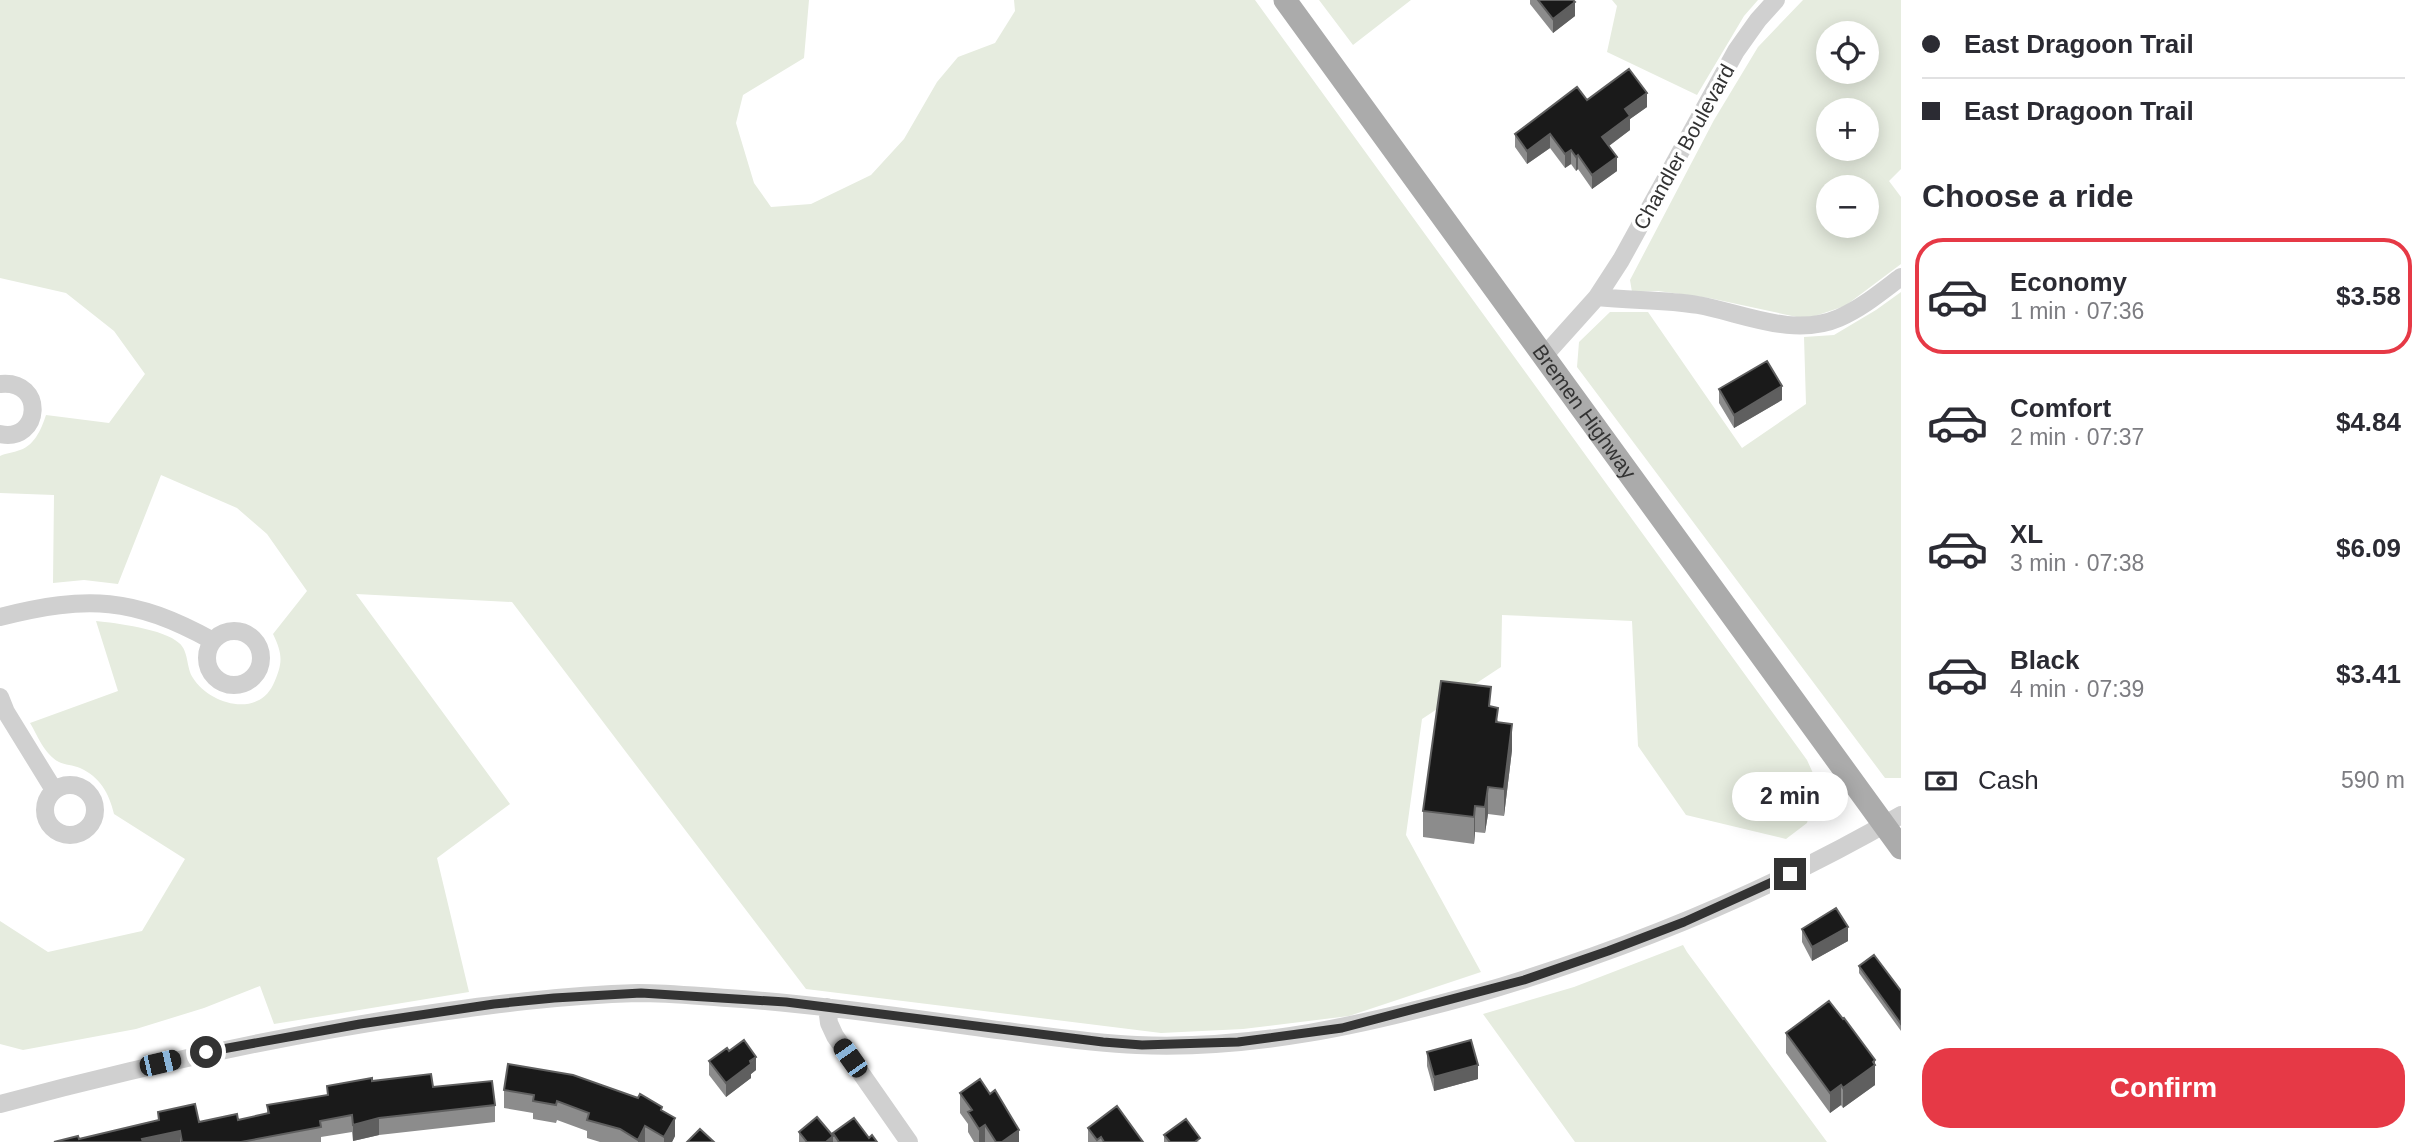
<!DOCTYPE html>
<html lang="en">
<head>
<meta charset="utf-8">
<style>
  body { margin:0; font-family:Arial,sans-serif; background:#f2f2f3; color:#2b2b33; height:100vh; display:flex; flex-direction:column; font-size:26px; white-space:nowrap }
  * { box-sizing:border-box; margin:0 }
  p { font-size:23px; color:#7c7c81 }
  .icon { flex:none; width:38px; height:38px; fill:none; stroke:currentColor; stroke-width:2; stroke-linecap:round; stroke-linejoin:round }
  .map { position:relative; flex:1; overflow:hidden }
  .panel { display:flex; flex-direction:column; background:#fff; width:525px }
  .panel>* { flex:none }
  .hud { display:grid; align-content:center; height:154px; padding:0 21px; background:#fff }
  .controls { position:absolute; left:1816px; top:21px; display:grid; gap:14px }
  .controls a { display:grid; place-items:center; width:63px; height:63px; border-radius:50%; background:#fff; box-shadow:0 4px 18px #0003; font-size:35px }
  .end { position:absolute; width:32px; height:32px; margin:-16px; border:9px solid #333; background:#fff; box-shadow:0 0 0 4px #fff }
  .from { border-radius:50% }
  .bubble { position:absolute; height:49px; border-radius:24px; background:#fff; box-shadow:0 4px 18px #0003; font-size:23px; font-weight:600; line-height:49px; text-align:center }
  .car { position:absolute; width:21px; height:42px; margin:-21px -10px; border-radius:9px; box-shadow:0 0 5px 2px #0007; background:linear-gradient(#222 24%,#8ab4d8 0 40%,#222 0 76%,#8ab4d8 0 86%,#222 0) }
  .hud b { display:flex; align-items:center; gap:24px; height:66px; font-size:26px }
  .hud b+b { border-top:2px solid #e1e1e2 }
  .hud i { width:18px; height:18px; background:#2b2b33 }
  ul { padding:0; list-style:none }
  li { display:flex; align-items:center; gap:21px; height:116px; margin:0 14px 10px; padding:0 7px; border:4px solid transparent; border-radius:28px }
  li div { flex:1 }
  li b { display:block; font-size:26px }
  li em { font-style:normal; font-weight:600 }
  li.current { border-color:#e63946 }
  li>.icon { width:63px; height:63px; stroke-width:1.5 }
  h2 { padding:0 21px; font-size:32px; line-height:84px }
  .pay { display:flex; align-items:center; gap:18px; height:77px; padding:0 21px; font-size:26px }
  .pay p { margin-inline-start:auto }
  .button { display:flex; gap:14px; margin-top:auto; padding:14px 21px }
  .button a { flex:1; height:80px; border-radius:28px; background:#e63946; color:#fff; font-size:28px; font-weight:600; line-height:80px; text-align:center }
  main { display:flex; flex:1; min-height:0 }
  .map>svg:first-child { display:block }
  .green { fill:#e6ecdf; fill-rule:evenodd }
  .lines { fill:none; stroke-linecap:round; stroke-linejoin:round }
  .minor { stroke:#d0d0d0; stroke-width:18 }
  .major { stroke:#ababab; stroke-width:23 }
  .wall { fill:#8c8c8c }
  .shaded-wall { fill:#5f5f5f }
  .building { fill:#1a1a1a; stroke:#5f5f5f; stroke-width:2 }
  .route { stroke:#333; stroke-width:9 }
  .labels { text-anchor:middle; stroke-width:7; stroke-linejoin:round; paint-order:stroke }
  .street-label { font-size:21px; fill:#333; stroke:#fff }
</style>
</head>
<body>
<main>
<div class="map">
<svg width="1901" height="1142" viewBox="0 0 1901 1142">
  <rect width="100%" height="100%" fill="#fff"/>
  <path class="green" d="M 0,0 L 809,0 L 804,58 L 743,95 L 736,123 L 754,183 L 771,207 L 811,204 L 871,175 L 904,139 L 937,82 L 958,57 L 995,43 L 1015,11 L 1014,0 L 1255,0 L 1807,760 L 1817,782 L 1807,823 L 1786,839 L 1686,815 L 1638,746 L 1632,621 L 1502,615 L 1501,667 L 1422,719 L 1406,835 L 1481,972 L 1349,1016 L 1243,1029 L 1161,1033 L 806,989 L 512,602 L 356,594 L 510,804 L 437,858 L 469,992 L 274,1024 L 260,986 L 204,1008 L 136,1029 L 23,1050 L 0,1044 L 0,921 L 48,952 L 142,931 L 185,859 L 114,814 C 109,793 100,777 80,768 C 73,765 65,765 59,762 C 44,754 38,736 30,723 L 118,691 L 96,621 C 116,623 164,629 179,643 C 189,651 186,668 193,678 C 209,704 257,718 273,685 C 283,663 283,655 273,634 L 307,591 L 267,534 L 237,508 L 161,475 L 118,584 L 84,580 L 53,583 L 54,495 L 0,493 L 0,456 C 6,453 11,453 17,451 C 34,447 41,430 46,415 L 109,423 L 145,374 L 114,331 L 66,293 L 0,278 Z
    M 1319,0 L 1411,0 L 1353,45 Z
    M 1612,0 L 1758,0 L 1744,16 L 1697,95 L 1607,52 L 1617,6 Z
    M 1803,0 L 1901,0 L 1901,169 L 1889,181 L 1901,197 L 1901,264 L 1845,306 L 1806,319 L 1709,298 L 1658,291 L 1632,292 L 1630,280 L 1714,120 L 1758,47 ZM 1829,33 L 1867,33 L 1867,72 L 1829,72 ZM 1829,110 L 1867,110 L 1867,149 L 1829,149 ZM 1829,187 L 1867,187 L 1867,226 L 1829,226 Z
    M 1901,292 L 1901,778 L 1885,778 L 1577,367 L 1579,342 L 1610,312 L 1648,312 L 1742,448 L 1806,404 L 1804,337 L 1834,335 L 1876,310 Z
    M 1683,945 L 1687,952 L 1827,1142 L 1575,1142 L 1483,1014 L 1574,987 Z"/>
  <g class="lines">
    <path class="minor" d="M 1597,297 C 1631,301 1664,299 1698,305 C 1743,313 1793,338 1839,318 C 1862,308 1881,292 1901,277
      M 1544,356 L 1597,297 L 1621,260 L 1736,51 L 1758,20 L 1776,0
      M 0,384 C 46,379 41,443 0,434
      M 0,617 C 88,595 133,597 213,641
      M207 658a27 27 0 1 1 54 0a27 27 0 1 1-54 0Z
      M 0,697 L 6,712 L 54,790
      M45 810a25 25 0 1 1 50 0a25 25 0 1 1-50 0Z
      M 827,1007 L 829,1023 L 835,1036 L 909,1142
      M 0,1104 C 137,1067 273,1037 413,1016 C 488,1005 563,995 638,993 C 668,993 697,996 727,998 C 815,1004 903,1017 990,1029 C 1039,1035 1088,1043 1137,1045 C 1253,1050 1365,1025 1476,994 C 1624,951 1768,892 1901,815"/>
    <path class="major" id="s1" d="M 1285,0 L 1901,848"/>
  </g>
  <path class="wall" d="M 1530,0 L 1573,0 L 1575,16 L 1553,33 L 1530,4 Z
    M 1587,100 L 1647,107 L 1630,119 L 1630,130 L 1609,146 L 1617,171 L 1592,189 L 1578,169 L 1576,171 L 1571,164 L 1565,168 L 1550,148 L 1527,164 L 1515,147 L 1515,134 Z
    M 1719,389 L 1782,400 L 1734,428 L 1719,403 Z
    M 1491,707 L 1512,750 L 1504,816 L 1488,814 L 1485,833 L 1475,832 L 1474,844 L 1423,837 L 1423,811 Z
    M 1802,929 L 1848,941 L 1812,961 L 1802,942 Z
    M 1859,966 L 1901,991 L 1901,1031 L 1859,973 Z
    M 1786,1033 L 1875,1060 L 1875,1085 L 1843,1108 L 1841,1105 L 1830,1113 L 1786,1053 Z
    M 729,1051 L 756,1070 L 751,1074 L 751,1078 L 726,1097 L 709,1075 L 709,1061 Z
    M 1427,1052 L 1478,1079 L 1434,1091 L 1427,1066 Z
    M 372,1081 L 433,1087 L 495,1105 L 495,1122 L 379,1135 L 353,1141 L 352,1132 L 321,1137 L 321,1142 L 54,1142 L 79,1139 L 158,1120 L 158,1112 L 199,1122 L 238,1120 L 267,1114 L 267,1105 L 327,1096 L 327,1086 Z
    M 504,1090 L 662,1110 L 675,1136 L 672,1142 L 600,1142 L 587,1138 L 587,1131 L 557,1120 L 556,1123 L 533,1119 L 533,1113 L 504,1108 Z
    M 960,1093 L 1019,1142 L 974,1142 L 968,1132 L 968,1124 L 960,1113 Z
    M 1088,1128 L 1143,1142 L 1088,1142 Z
    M 799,1132 L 833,1136 L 833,1133 L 869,1138 L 877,1142 L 799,1142 Z
    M 1164,1135 L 1200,1142 L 1164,1142 Z"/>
  <path class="shaded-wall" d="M 1575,2 L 1575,16 L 1553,33 L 1553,19 Z
    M 1647,93 L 1647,107 L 1630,119 L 1630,130 L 1602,151 L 1602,137 L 1625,109 Z
    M 1550,134 L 1550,148 L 1527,164 L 1527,151 Z
    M 1571,150 L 1571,164 L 1565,168 L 1565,154 Z
    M 1578,155 L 1578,169 L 1576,171 L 1576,157 Z
    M 1617,157 L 1617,171 L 1592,189 L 1592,175 Z
    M 1782,386 L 1782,400 L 1734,428 L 1734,415 Z
    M 1512,724 L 1512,750 L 1504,816 L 1504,789 Z
    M 1488,787 L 1488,814 L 1485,833 L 1485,807 Z
    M 1475,806 L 1475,832 L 1474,844 L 1474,817 Z
    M 1848,927 L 1848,941 L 1812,961 L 1812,947 Z
    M 756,1057 L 756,1070 L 751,1074 L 751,1078 L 726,1097 L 726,1083 Z
    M 1875,1060 L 1875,1085 L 1843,1108 L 1843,1088 Z
    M 1478,1065 L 1478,1079 L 1434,1091 L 1434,1077 Z
    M 1841,1085 L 1841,1105 L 1830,1113 L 1830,1093 Z
    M 379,1118 L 379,1135 L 353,1141 L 353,1125 Z
    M 675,1118 L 675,1136 L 672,1142 L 664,1142 L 664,1137 Z
    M 985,1125 L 985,1142 L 979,1142 L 979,1129 Z
    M 645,1126 L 645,1142 L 638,1142 L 638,1140 Z
    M 1019,1130 L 1019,1142 L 1002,1142 Z
    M 180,1131 L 180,1142 L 142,1142 L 142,1139 Z
    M 833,1136 L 833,1142 L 826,1142 Z"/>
  <path class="building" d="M 1538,0 L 1573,0 L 1575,2 L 1553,19 Z
    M 1629,69 L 1647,93 L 1625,109 L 1630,116 L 1602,137 L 1617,157 L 1592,175 L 1578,155 L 1576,157 L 1571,150 L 1565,154 L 1550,134 L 1527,151 L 1515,134 L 1577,87 L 1587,100 Z
    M 1767,361 L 1782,386 L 1734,415 L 1719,389 Z
    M 1441,681 L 1491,687 L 1489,706 L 1498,708 L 1496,722 L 1512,724 L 1504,789 L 1488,787 L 1485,807 L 1475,806 L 1474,817 L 1423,811 Z
    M 1836,908 L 1848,927 L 1812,947 L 1802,929 Z
    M 1874,955 L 1901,991 L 1901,1024 L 1859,966 Z
    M 1829,1001 L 1843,1019 L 1844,1018 L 1875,1060 L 1873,1062 L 1875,1065 L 1843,1088 L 1841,1085 L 1830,1093 L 1786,1033 Z
    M 744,1040 L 756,1057 L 750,1061 L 751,1064 L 726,1083 L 709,1061 L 727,1048 L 729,1051 Z
    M 1471,1040 L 1478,1065 L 1434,1077 L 1427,1052 Z
    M 508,1064 L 573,1075 L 638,1098 L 640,1094 L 662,1107 L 661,1110 L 675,1118 L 664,1137 L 645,1126 L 638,1140 L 620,1129 L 587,1120 L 589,1113 L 557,1101 L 556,1105 L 533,1101 L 534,1095 L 504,1090 Z
    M 431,1074 L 433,1087 L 492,1081 L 495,1105 L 379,1118 L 353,1125 L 352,1115 L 320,1121 L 321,1127 L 241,1142 L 182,1142 L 180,1131 L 142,1139 L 143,1142 L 54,1142 L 78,1136 L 79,1139 L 159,1120 L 158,1112 L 195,1104 L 199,1122 L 237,1114 L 238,1120 L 269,1113 L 267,1105 L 328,1095 L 327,1086 L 372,1078 L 372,1081 Z
    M 980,1079 L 990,1094 L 995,1090 L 1019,1130 L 1002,1142 L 996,1142 L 985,1125 L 979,1129 L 968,1112 L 972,1110 L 960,1093 Z
    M 1117,1106 L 1143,1142 L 1104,1142 L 1101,1137 L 1097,1140 L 1088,1128 Z
    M 817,1117 L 833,1136 L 826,1142 L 807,1142 L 799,1132 Z
    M 854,1118 L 869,1138 L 872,1135 L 877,1142 L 839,1142 L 833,1133 Z
    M 1186,1119 L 1200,1138 L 1195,1142 L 1170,1142 L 1164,1135 Z
    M 700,1129 L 714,1142 L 687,1142 Z"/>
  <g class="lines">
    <path class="route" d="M 206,1052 L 360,1024 L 494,1004 L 554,998 L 641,993 L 786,1002 L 1103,1042 L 1142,1045 L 1238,1042 L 1342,1028 L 1524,980 L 1608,951 L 1684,922 L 1790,874"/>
  </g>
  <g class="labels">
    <g class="street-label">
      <text transform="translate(1684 147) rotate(-61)" y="7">Chandler Boulevard</text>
      <text dy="7" stroke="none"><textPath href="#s1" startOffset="509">Bremen Highway</textPath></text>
    </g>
  </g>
</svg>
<div class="controls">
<a><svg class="icon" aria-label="locate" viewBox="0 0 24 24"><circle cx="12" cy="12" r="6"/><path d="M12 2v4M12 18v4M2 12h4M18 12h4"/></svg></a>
<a>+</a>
<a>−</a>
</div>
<i class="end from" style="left:206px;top:1052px"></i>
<i class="end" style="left:1790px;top:874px"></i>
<div class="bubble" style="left:1732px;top:772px;width:116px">2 min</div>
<i class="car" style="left:850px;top:1058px;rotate:325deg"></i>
<i class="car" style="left:160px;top:1063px;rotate:77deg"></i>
</div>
<section class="panel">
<div class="hud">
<b><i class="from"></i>East Dragoon Trail</b>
<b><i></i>East Dragoon Trail</b>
</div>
<h2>Choose a ride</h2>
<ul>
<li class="current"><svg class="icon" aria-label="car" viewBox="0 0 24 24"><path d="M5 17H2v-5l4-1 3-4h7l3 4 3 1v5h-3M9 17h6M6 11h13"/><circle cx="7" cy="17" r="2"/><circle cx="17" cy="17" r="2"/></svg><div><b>Economy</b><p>1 min · 07:36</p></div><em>$3.58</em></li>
<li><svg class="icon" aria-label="car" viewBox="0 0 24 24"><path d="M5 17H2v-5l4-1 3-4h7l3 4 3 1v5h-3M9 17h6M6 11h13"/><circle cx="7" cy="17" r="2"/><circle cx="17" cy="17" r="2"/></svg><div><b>Comfort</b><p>2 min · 07:37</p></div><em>$4.84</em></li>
<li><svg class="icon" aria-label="car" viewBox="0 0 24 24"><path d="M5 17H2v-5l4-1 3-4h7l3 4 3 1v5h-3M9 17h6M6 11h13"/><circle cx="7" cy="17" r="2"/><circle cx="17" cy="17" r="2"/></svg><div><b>XL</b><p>3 min · 07:38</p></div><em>$6.09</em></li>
<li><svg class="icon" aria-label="car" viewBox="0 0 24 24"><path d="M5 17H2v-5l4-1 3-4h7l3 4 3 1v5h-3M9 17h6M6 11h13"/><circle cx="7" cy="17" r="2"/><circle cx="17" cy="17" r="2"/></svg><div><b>Black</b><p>4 min · 07:39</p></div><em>$3.41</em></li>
</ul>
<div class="pay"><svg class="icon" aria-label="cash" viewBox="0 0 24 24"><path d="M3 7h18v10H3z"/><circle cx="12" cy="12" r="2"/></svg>Cash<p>590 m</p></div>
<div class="button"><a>Confirm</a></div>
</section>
</main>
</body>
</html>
